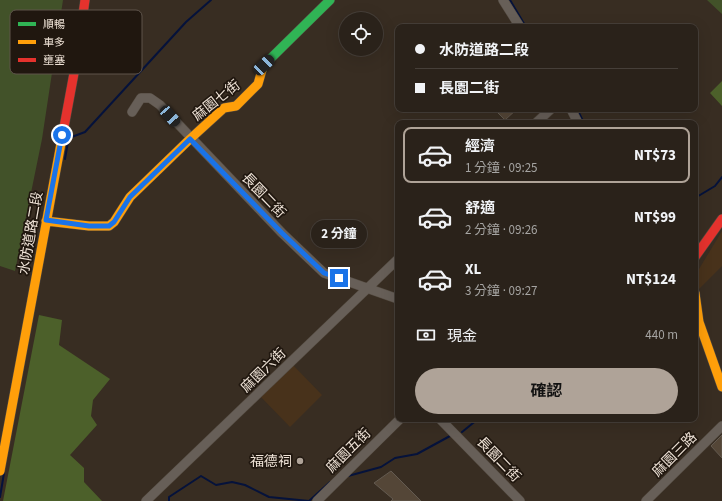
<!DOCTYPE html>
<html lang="zh-TW">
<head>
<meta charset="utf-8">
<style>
  body { margin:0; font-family:"Source Sans 3","Noto Sans TC",sans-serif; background:#322a23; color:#f1f3f6; height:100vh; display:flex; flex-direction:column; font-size:15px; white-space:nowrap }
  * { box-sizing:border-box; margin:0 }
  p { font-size:13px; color:#a5a4a2 }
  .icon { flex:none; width:22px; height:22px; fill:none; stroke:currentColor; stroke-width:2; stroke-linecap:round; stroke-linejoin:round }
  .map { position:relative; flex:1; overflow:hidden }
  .sheet { position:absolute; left:395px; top:120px; width:303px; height:302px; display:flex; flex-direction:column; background:#2a221a; border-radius:8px; box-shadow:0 4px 16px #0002,0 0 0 1px #463f39 }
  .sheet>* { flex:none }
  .hud { position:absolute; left:395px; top:24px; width:303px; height:88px; border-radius:8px; box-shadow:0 4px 16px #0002,0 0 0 1px #463f39; display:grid; align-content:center; height:88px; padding:0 20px; background:#2a221a }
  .buttons { position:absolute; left:339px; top:12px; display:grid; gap:8px }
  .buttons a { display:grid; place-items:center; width:44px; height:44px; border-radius:50%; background:#2a221a; box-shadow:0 4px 16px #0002,0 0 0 1px #463f39; font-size:20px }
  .end { position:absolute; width:18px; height:18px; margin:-9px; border:5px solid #1a73e8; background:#fff; box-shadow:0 0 0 2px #fff }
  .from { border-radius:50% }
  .bubble { position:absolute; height:28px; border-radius:14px; background:#2a221a; box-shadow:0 4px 16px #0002,0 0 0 1px #463f39; font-size:13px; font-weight:700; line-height:28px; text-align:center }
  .car { position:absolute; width:12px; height:24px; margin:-12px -6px; border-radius:5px; box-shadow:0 0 3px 1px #0007; background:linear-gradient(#222 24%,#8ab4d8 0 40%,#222 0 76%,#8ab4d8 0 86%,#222 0) }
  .hud b { display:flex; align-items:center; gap:14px; height:38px; font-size:15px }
  .hud b+b { border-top:1px solid #463f39 }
  .hud i { width:10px; height:10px; background:#f1f3f6 }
  ul { padding:7px 0 0; list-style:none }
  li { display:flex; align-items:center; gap:12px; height:56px; margin:0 8px 6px; padding:0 12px; border:2px solid transparent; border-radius:8px }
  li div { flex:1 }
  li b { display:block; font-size:15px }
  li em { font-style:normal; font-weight:700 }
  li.selected { border-color:#afa398 }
  li>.icon { width:36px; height:36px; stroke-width:1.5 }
  .pay { display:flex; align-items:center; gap:10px; height:44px; padding:0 20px; font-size:15px }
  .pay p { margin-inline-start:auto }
  .action { display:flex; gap:8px; margin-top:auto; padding:8px 20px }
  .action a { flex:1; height:46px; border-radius:24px; background:#afa398; color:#111; font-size:16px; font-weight:700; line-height:46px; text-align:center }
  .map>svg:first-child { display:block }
  .built { fill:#48321b }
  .green { fill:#425229 }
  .forest { fill:#4c602a }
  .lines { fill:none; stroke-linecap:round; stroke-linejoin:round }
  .stream { stroke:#05123b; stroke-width:2 }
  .building { fill:#544637; stroke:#635a50 }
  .street-casing { stroke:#544b41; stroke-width:10 }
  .fast-casing { stroke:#544b41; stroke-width:10 }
  .slow-casing { stroke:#544b41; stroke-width:10 }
  .jam-casing { stroke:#544b41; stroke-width:10 }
  .street { stroke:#675f58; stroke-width:9 }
  .fast { stroke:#30b455; stroke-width:9 }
  .slow { stroke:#ff9f0a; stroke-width:9 }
  .jam { stroke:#e5322d; stroke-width:9 }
  .route { stroke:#1a73e8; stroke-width:5 }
  .poi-dot { fill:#afa398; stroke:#20170f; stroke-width:1.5 }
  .labels { text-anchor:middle; stroke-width:3.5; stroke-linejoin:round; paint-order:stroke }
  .street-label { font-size:14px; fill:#efe3d7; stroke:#20170f }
  .poi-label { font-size:14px; fill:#efe3d7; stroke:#20170f; text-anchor:end }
  .key { fill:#20170f; stroke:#5e544b; stroke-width:1 }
  .key-label { font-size:11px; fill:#efe3d7 }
</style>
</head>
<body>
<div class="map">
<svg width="722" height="501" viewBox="0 0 722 501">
  <rect width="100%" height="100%" fill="#382d22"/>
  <path class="built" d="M 722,231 L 722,266 L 699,289 L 696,274 Z
    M 292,364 L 322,395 L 290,427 L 260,396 Z"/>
  <path class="green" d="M 0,0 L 63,0 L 42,139 L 15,271 L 0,266 Z
    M 707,0 L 722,0 L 722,14 Z"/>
  <path class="forest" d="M 722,81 L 722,106 L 710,93 Z
    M 39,315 L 62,320 L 59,345 L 110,379 L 93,400 L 91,416 L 97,425 L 70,455 L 84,468 L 84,482 L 102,501 L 3,501 Z"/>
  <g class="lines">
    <path class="stream" d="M 510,0 L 526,27
      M 577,109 L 584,123
      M 69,138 L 85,132 L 186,22 L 211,0
      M 65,159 L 70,130
      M 695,198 L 715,186 L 722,177
      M 462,432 L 478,419
      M 348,476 L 381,467 L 395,458 L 417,454 L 450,436
      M 0,497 L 4,473
      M 169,501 L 169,497 L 201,476 L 216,485 L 232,482 L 245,485 L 269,497 L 309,501 L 330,482"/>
  </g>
  <path class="building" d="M 494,109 L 517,109 L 505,120 Z
    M 722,435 L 722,458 L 711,446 Z
    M 391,471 L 421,501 L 391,501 L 393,499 L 374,483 Z"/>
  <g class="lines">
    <defs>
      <path id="street" d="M 503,0 L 520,27
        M 571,109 L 578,123
        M 132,112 L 141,98 L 150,98 L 160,105 L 282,233 L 324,273 L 398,299
        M 536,123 L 551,109
        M 440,419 L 520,501
        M 146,501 L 398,259
        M 317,501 L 400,419
        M 646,501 L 722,426"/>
      <path id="fast" d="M 262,70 L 264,65 L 330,0"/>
      <path id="slow" d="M 46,221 L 89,226 L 109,226 L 114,222 L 130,197 L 190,139 L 224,108 L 236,106 L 258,84 L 262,70
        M 695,293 L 699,322 L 722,387
        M 0,471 L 62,138"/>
      <path id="jam" d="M 62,138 L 77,57 L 85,0
        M 695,257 L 722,219"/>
    </defs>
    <use href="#street" class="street-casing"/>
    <use href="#fast" class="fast-casing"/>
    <use href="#slow" class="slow-casing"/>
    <use href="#jam" class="jam-casing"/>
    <use href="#street" class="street"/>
    <use href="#fast" class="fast"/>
    <use href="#slow" class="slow"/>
    <use href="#jam" class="jam"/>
  </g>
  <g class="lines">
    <path class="route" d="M 62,135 L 46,220 L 89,226 L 109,226 L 114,222 L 130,197 L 190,139 L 282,233 L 324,273 L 339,278"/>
  </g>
  <circle class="poi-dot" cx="300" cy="461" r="4"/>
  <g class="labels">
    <g class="street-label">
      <text transform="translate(216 100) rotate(-38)" y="5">麻園七街</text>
      <text transform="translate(264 195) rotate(46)" y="5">長園二街</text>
      <text transform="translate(30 233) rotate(-80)" y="5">水防道路二段</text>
      <text transform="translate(263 370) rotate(-44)" y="5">麻園六街</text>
      <text transform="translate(348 450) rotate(-45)" y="5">麻園五街</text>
      <text transform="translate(674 454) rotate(-45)" y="5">麻園三路</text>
      <text transform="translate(499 459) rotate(46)" y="5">長園二街</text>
    </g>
    <g class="poi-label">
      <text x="292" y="466">福德祠</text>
    </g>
  </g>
  <rect x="10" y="10" width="132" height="64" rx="6" class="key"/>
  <rect x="18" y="22" width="18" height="4" fill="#30b455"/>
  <rect x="18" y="40" width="18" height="4" fill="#ff9f0a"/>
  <rect x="18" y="58" width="18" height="4" fill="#e5322d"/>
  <g class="key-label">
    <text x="43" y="28">順暢</text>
    <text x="43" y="46">車多</text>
    <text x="43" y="64">壅塞</text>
  </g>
</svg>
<div class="buttons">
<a><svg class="icon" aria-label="locate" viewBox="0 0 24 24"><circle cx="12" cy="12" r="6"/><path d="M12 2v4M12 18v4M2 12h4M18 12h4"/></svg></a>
</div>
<i class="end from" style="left:62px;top:135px"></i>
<i class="end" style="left:339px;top:278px"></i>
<div class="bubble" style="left:311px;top:220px;width:56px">2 分鐘</div>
<i class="car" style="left:264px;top:65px;rotate:46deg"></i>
<i class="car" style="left:170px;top:116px;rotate:138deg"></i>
<div class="hud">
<b><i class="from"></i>水防道路二段</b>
<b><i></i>長園二街</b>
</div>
<section class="sheet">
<ul>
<li class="selected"><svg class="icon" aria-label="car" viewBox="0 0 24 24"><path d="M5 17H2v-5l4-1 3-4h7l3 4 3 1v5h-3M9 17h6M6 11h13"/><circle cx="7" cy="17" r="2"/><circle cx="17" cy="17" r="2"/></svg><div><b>經濟</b><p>1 分鐘 · 09:25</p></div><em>NT$73</em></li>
<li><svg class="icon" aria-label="car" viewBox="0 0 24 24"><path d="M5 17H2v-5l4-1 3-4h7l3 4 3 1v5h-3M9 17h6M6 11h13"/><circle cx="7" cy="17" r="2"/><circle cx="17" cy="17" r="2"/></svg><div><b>舒適</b><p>2 分鐘 · 09:26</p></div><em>NT$99</em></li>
<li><svg class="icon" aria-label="car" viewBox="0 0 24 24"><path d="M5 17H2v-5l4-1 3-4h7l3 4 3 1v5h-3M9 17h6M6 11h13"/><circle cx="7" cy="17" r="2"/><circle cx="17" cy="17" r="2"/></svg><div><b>XL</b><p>3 分鐘 · 09:27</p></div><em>NT$124</em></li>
</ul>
<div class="pay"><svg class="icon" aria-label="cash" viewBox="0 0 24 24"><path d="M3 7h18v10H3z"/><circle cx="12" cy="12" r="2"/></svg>現金<p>440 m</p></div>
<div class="action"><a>確認</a></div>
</section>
</div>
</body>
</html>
